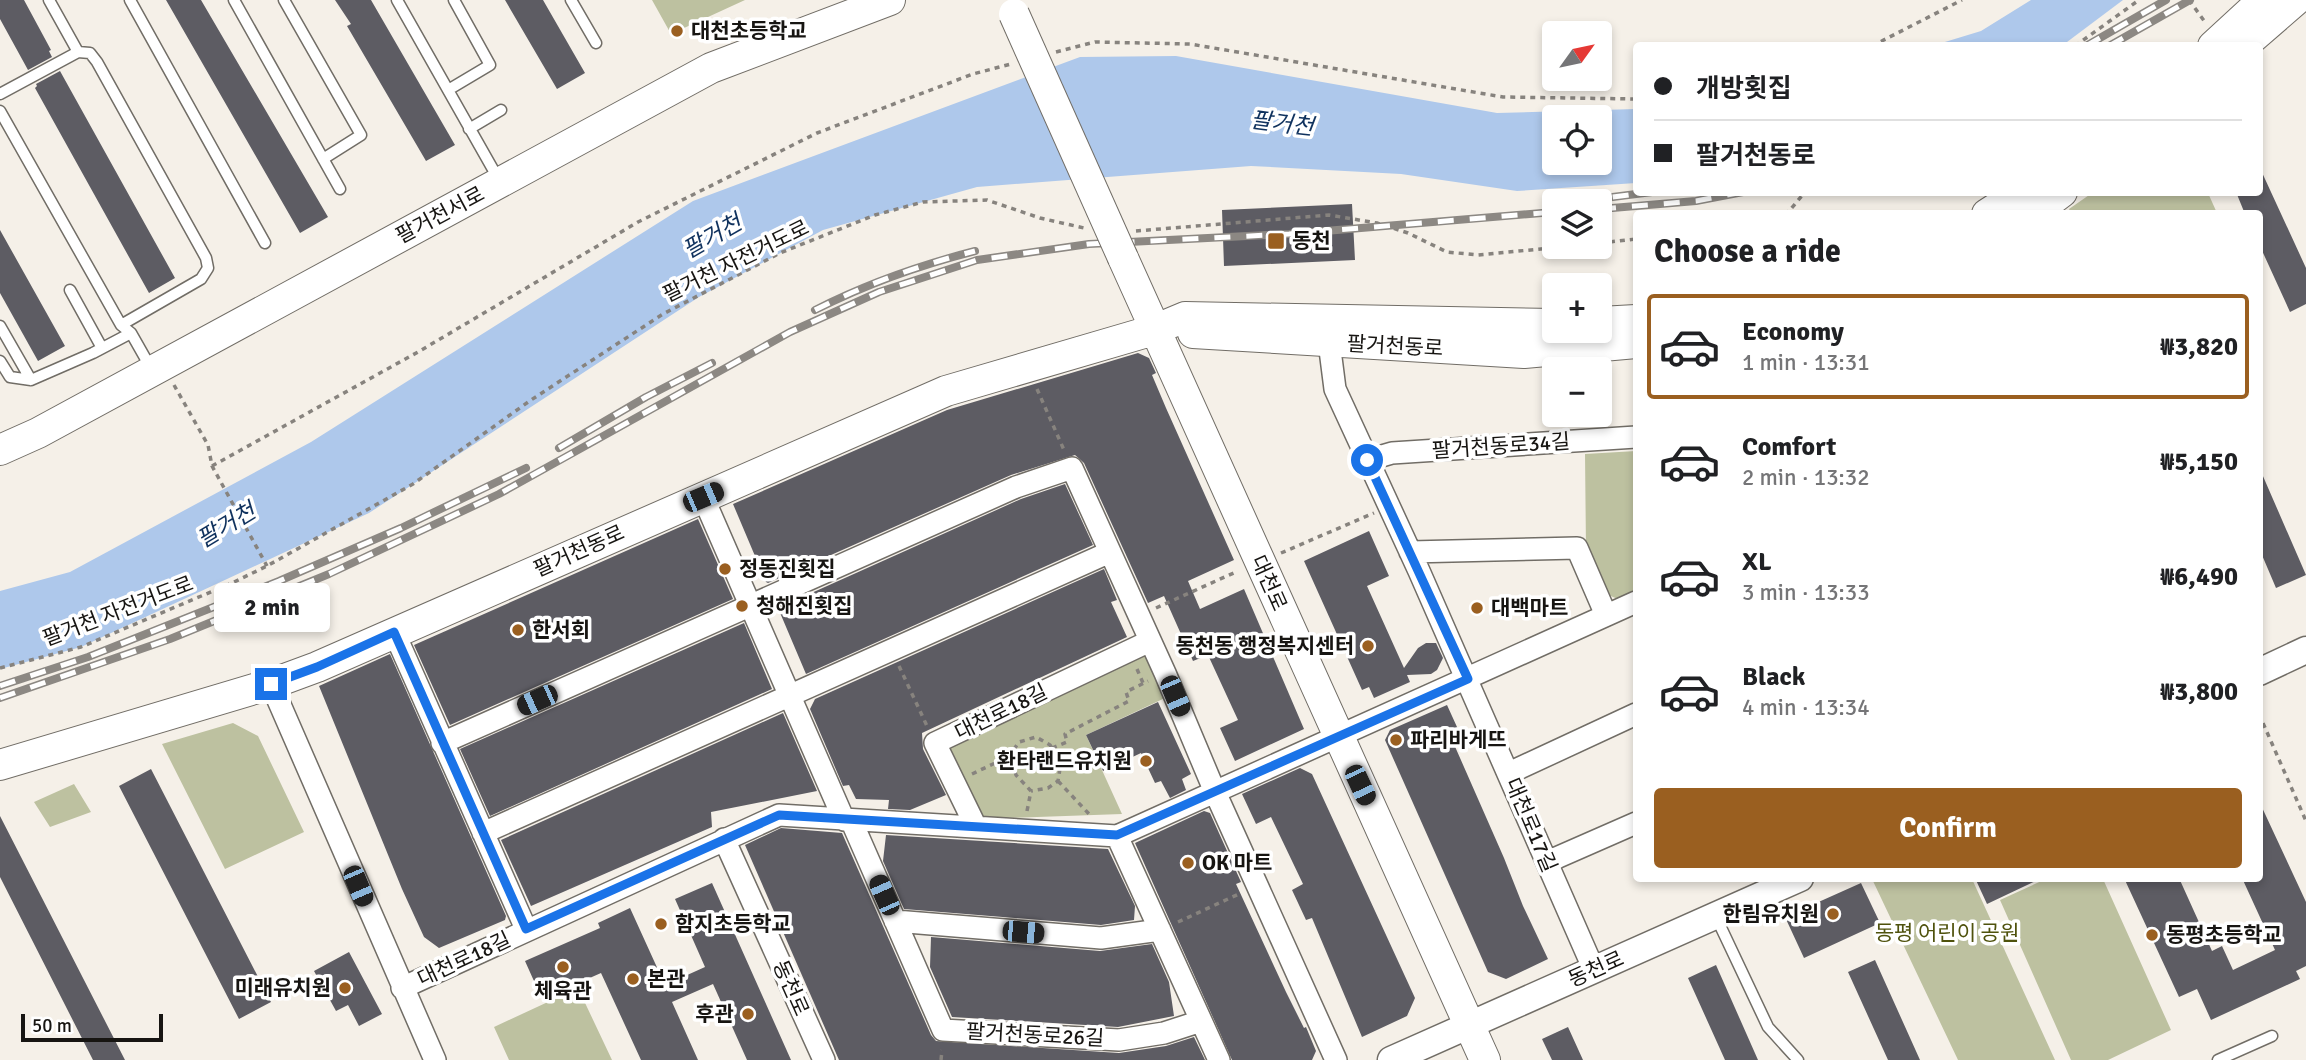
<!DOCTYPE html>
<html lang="en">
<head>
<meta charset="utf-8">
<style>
  body { margin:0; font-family:Signika,"Noto Sans KR",sans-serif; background:#f6f6f6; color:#202124; height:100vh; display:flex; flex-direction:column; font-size:26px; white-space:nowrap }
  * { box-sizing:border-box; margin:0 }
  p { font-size:23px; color:#757577 }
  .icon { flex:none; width:38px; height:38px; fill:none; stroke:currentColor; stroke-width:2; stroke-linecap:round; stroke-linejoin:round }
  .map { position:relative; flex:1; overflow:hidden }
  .drawer { position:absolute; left:1633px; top:210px; width:630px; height:672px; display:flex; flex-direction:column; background:#fff; border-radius:7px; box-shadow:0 4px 10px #0003 }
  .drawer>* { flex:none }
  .top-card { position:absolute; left:1633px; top:42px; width:630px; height:154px; border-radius:7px; box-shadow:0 4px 10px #0003; display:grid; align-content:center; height:154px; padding:0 21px; background:#fff }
  .needle { width:46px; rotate:57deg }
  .buttons { position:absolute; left:1542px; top:21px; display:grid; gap:14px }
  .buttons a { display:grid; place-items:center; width:70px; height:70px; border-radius:7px; background:#fff; box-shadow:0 4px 10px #0003; font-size:35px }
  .scale { position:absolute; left:21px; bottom:18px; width:142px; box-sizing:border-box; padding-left:7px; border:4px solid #171512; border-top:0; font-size:19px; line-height:24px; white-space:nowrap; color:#171512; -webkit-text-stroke:5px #fff; paint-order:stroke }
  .end { position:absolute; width:32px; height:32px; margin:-16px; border:9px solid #1a73e8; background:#fff; box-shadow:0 0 0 4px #fff }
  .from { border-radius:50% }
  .bubble { position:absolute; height:49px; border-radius:7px; background:#fff; box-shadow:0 4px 10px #0003; font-size:23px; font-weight:800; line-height:49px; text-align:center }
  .car { position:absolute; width:21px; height:42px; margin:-21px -10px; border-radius:9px; box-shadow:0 0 5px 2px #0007; background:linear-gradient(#222 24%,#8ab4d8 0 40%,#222 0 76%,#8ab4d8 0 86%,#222 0) }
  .top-card b { display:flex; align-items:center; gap:24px; height:66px; font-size:26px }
  .top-card b+b { border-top:2px solid #e0e0e0 }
  .top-card i { width:18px; height:18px; background:#202124 }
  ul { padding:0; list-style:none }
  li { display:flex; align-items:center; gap:21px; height:105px; margin:0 14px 10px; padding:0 7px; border:4px solid transparent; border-radius:7px }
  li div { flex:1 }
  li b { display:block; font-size:26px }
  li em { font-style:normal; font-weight:800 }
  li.selected { border-color:#9a5f20 }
  li>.icon { width:63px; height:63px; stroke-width:1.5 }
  h2 { padding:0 21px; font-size:32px; line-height:84px }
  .primary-button { display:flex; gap:14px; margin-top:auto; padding:14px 21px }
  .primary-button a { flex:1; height:80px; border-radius:7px; background:#9a5f20; color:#fff; font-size:28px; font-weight:800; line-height:80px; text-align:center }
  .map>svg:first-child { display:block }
  .green { fill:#bdc1a0 }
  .water { fill:#aec8eb; fill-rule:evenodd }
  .building { fill:#5d5c63 }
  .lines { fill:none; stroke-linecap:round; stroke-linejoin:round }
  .service-casing { stroke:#716d66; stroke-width:13 }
  .minor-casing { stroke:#716d66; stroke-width:24 }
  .tertiary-casing { stroke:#716d66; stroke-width:29 }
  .secondary-casing { stroke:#716d66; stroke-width:32 }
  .path { stroke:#87837e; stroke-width:3.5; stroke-dasharray:5 5; stroke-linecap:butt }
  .service { stroke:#fff; stroke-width:10 }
  .minor { stroke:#fff; stroke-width:21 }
  .tertiary { stroke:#fff; stroke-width:26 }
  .secondary { stroke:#fff; stroke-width:30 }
  .rail-casing { stroke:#8c8883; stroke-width:8 }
  .rail { stroke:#fff; stroke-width:5; stroke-dasharray:16; stroke-linecap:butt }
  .secondary-bridge-casing { stroke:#716d66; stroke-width:32; stroke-linecap:butt }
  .secondary-bridge { stroke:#fff; stroke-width:30 }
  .route { stroke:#1a73e8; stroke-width:9 }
  .poi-dot { fill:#9a5f20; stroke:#fff; stroke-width:2.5 }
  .labels { text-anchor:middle; stroke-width:7; stroke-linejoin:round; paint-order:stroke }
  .poi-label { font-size:21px; font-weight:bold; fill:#171512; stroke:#fff; text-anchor:start }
  .street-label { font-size:21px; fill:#171512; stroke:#fff }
  .park-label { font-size:21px; fill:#4f520d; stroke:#fff }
  .water-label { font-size:23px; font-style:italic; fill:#10325e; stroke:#fff }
</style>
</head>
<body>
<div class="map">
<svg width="2306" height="1060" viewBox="0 0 2306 1060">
  <rect width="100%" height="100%" fill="#f5f0e8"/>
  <path class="green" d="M 652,0 L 745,0 L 671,34 Z
    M 2208,193 L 2217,213 L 2071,214 L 2069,209 L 2092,193 Z
    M 1636,451 L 1636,593 L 1620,600 L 1606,594 L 1586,549 L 1585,454 Z
    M 1145,654 L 1165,698 L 1086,735 L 1122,814 L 976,819 L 944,748 Z
    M 233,723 L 258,736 L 304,832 L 225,869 L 162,744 Z
    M 74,784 L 91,812 L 50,827 L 34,802 Z
    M 2048,878 L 2103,879 L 2171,1030 L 2108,1060 L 2071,1060 L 2000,900 Z
    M 1872,879 L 1972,879 L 2055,1060 L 1958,1060 Z
    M 578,988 L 612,1060 L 509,1060 L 494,1027 Z"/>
  <path class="water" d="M 2031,0 L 2123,0 L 2063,45 L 1935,45 L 1981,31 Z
    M 1176,56 L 1497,113 L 1636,109 L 1636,183 L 1517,191 L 1401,174 L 1251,166 L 977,187 L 823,230 L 699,297 L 369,513 L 81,647 L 0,669 L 0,591 L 70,572 L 311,442 L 693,201 L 1080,57 ZM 1554,117 L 1600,117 L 1600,163 L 1554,163 Z"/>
  <path class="building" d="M 0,0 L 24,0 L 51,50 L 49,51 L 52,57 L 28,70 L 0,19 Z
    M 166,0 L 201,0 L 328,217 L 300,233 Z
    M 335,0 L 371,0 L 455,145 L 426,161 L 347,26 L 351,24 Z
    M 505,0 L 543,0 L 585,73 L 557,89 Z
    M 60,71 L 175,278 L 149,293 L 35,88 L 37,86 L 36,84 Z
    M 2259,166 L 2306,268 L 2306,304 L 2290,312 L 2259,244 L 2259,214 L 2245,214 L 2236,192 L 2259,192 Z
    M 1352,204 L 1355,260 L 1224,266 L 1222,210 Z
    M 0,230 L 65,346 L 38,361 L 0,293 Z
    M 1138,353 L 1149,358 L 1156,373 L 1152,375 L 1166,408 L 1234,560 L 1188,581 L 1200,609 L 1244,589 L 1304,729 L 1235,761 L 1220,728 L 1238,720 L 1208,655 L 1193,661 L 1164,596 L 1148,603 L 1084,463 L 1075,455 L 1011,475 L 768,583 L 766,582 L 733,504 L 947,410 Z
    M 2259,467 L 2306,575 L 2276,588 L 2259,548 Z
    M 1065,484 L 1093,545 L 806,674 L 778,608 L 1021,499 Z
    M 698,519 L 733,599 L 450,725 L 414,645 Z
    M 1369,531 L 1389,576 L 1367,586 L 1404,668 L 1418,648 L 1426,643 L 1436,643 L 1443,658 L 1437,670 L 1431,674 L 1407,675 L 1410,682 L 1374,698 L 1369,687 L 1362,690 L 1304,561 Z
    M 1104,569 L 1117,600 L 1111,602 L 1127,637 L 922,733 L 923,749 L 946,795 L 910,810 L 888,809 L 889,800 L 856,799 L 849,785 L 843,786 L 810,709 L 815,699 Z
    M 744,623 L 772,689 L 490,816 L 460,749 Z
    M 390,654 L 506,916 L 505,920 L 439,948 L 424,937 L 402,889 L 319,686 Z
    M 1158,702 L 1191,774 L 1182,779 L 1186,790 L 1170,798 L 1161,781 L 1155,783 L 1141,753 L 1103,771 L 1086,735 Z
    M 1447,705 L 1462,738 L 1453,742 L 1504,858 L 1523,906 L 1548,959 L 1506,979 L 1488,972 L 1385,740 L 1390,730 Z
    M 783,713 L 817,791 L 711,812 L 712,827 L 531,906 L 501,840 Z
    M 1300,768 L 1312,774 L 1415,998 L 1407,1016 L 1362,1037 L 1312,918 L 1306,920 L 1292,890 L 1303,884 L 1271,817 L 1256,824 L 1242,794 Z
    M 151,769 L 271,1002 L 239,1019 L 119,786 Z
    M 2259,801 L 2306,902 L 2306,966 L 2296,971 L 2300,979 L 2211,1020 L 2197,989 L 2179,997 L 2124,878 L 2179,878 L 2212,951 L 2222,946 L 2233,970 L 2275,950 L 2242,878 L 2259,878 Z
    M 1204,811 L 1210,813 L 1241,882 L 1236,884 L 1286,992 L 1304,1028 L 1306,1027 L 1316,1051 L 1312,1060 L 1232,1060 L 1135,843 Z
    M 0,816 L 125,1060 L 93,1060 L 0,877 Z
    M 781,828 L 842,833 L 931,1035 L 936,1041 L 1119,1053 L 1166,1046 L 1194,1037 L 1205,1060 L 839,1060 L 745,845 Z
    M 886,835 L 1108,849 L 1135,906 L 1134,920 L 1101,925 L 904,909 L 883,861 Z
    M 1975,878 L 2042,878 L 1987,904 Z
    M 712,883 L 791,1060 L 747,1060 L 713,984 L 672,1002 L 698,1060 L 641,1060 L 601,973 L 542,999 L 525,961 L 600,928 L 598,923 L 630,908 L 665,985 L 705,967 L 675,899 Z
    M 1861,883 L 1880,923 L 1804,958 L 1785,917 Z
    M 931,937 L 1100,951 L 1152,944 L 1169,982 L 1174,1016 L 1118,1027 L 952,1017 L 930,967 Z
    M 349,952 L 382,1014 L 359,1026 L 348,1005 L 336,1011 L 314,971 Z
    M 1875,960 L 1920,1060 L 1888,1060 L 1848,972 Z
    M 1716,965 L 1758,1060 L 1725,1060 L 1688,978 Z
    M 1568,1027 L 1583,1060 L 1552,1060 L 1542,1039 Z"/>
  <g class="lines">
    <defs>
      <path id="service" d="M 49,0 L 78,52
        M 130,0 L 265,243
        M 234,0 L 340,189
        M 284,0 L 361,135 L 323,159
        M 397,0 L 499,180
        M 571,0 L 596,43
        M 448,90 L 490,65 L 454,0
        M 0,94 L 78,52 L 90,53 L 97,62 L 206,258 L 208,268 L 201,279 L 121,325
        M 0,111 L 121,325 L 131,333 L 152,370
        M 469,129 L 501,110
        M 70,290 L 102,348
        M 0,326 L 31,380 L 93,353 L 131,333
        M 0,361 L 10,377 L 31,380
        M 1716,917 L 1768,1027 L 1798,1060
        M 2218,1060 L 2272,1036"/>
      <path id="minor" d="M 1329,342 L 1335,389 L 1419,571 L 1594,970
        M 1368,460 L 1392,453 L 1636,437
        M 703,497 L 844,820
        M 1410,552 L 1577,548 L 1606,615
        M 394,632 L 526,929
        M 271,684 L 435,1060
        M 442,743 L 1016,487 L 1072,468 L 1165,673 L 1215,792 L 1336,1060
        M 1509,773 L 1636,714
        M 851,820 L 943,1030 L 1119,1040 L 1164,1033 L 1201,1021
        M 976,827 L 935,743 L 1150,641
        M 483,833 L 1110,552
        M 1117,836 L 1219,1060
        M 724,839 L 824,1060
        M 1547,862 L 1636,823
        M 895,921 L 1101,938 L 1160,930
        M 402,988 L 779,815 L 1117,836 L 1636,602"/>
      <path id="tertiary" d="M 2259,672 L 2306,650
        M 1391,1060 L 1800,878"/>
      <path id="secondary" d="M 2213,46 L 2263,0
        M 2243,46 L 2296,0
        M 1987,214 L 2021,192
        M 2033,214 L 2062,192
        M 1123,258 L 1485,1060
        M 1600,322 L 1636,320
        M 1193,333 L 1524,353 L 1636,343
        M 0,450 L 38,433 L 711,68 L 890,0
        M 0,765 L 271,684 L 317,667 L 946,391 L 1154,330 L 1185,317 L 1554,324"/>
    </defs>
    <use href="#service" class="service-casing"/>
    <use href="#minor" class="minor-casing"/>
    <use href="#tertiary" class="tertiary-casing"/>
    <use href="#secondary" class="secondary-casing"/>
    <path class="path" d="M 2189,0 L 2205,22
      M 1872,46 L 1962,0
      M 2075,46 L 2139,0
      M 1056,52 L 1095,42 L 1190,44 L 1503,97 L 1636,99
      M 1784,214 L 1790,210 L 1805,192
      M 1136,231 L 1329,215 L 1377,223 L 1408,233 L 1447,252 L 1478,255 L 1561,247
      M 1600,243 L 1636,239
      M 174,385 L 208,445 L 212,466 L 267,566
      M 1037,389 L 1064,450
      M 212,466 L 418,352 L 638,222 L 817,133 L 973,74 L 1011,64
      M 1281,553 L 1374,513
      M 1156,608 L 1238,571
      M 899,666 L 927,726
      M 0,668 L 81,647 L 232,583 L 267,566 L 413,484 L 531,400 L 663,314 L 780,253 L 875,215 L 923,202 L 987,200 L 1040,218 L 1084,228
      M 1137,669 L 1143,683
      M 2259,714 L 2306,821
      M 1052,748 L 1067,742 L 1065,734 L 1129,701 L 1126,692 L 1148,681
      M 972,774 L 993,764 L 1011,760
      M 1058,781 L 1090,815
      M 1027,811 L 1031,791 L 1016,775 L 1010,755 L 1019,742 L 1036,737 L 1050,745 L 1061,762 L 1058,781 L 1048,788 L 1031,791
      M 1178,922 L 1241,893
      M 941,1060 L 942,1050"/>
    <use href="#service" class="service"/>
    <use href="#minor" class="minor"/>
    <use href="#tertiary" class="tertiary"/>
    <use href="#secondary" class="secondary"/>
    <defs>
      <path id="rail" d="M 2086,46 L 2166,0
        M 2109,46 L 2190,0
        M 1581,201 L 1652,192
        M 1600,209 L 1696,201 L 1743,192
        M 815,310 C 866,284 920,265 975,251
        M 559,448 L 646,397 L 712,363
        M 0,686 L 88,657 L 279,581 L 401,528 L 526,468
        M 0,698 L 170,639 L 329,574 L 499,494 L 790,332 L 879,292 L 977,260 L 1089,244 L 1289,234 L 1554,212"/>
    </defs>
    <use href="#rail" class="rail-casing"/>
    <use href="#rail" class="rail"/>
    <defs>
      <path id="secondary-bridge" d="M 1014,14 L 1123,258"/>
    </defs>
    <use href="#secondary-bridge" class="secondary-bridge-casing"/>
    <use href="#secondary-bridge" class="secondary-bridge"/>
  </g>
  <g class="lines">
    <path class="route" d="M 271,684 L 317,667 L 394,632 L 526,929 L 779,815 L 1117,835 L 1468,679 L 1367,460"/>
  </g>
  <g class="poi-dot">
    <circle cx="677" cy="31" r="7"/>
    <rect x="1267" y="232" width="18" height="18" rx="3.5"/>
    <circle cx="725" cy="569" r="7"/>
    <circle cx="742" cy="606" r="7"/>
    <circle cx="1477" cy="608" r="7"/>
    <circle cx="518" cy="630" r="7"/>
    <circle cx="1368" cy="646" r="7"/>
    <circle cx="1396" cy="740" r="7"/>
    <circle cx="1146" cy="761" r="7"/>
    <circle cx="1188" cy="863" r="7"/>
    <circle cx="1833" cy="914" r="7"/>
    <circle cx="661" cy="924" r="7"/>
    <circle cx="2152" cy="935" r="7"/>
    <circle cx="563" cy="967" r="7"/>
    <circle cx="633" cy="979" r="7"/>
    <circle cx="345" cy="988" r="7"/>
    <circle cx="748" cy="1014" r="7"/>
  </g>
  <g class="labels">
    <g class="poi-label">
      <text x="691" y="38">대천초등학교</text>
      <text x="1292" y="248">동천</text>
      <text x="739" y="576">정동진횟집</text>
      <text x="756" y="613">청해진횟집</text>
      <text x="1491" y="615">대백마트</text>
      <text x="532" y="637">한서회</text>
      <text x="1354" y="653" text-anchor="end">동천동 행정복지센터</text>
      <text x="1410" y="747">파리바게뜨</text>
      <text x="1132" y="768" text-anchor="end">환타랜드유치원</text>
      <text x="1202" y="870">OK 마트</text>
      <text x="1819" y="921" text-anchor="end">한림유치원</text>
      <text x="675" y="931">함지초등학교</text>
      <text x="2166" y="942">동평초등학교</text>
      <text x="647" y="986">본관</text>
      <text x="331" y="995" text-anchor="end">미래유치원</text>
      <text x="563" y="998" text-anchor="middle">체육관</text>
      <text x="734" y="1021" text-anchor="end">후관</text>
    </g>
    <g class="street-label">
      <text transform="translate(440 215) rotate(-28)" y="7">팔거천서로</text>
      <text transform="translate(736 261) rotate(-26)" y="7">팔거천 자전거도로</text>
      <text transform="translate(1395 346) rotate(3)" y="7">팔거천동로</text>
      <text transform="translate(1501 446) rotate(-4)" y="7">팔거천동로34길</text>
      <text transform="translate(579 551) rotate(-24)" y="7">팔거천동로</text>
      <text transform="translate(1269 583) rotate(66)" y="7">대천로</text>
      <text transform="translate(118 611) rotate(-21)" y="7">팔거천 자전거도로</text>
      <text transform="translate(1001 712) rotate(-26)" y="7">대천로18길</text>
      <text transform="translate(1531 825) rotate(67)" y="7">대천로17길</text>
      <text transform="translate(464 959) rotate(-25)" y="7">대천로18길</text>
      <text transform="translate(1596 969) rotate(-24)" y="7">동천로</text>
      <text transform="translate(791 988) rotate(66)" y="7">동천로</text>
      <text transform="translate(1035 1035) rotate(3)" y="7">팔거천동로26길</text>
    </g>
    <g class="park-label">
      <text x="1947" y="940">동평 어린이 공원</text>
    </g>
    <g class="water-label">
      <text transform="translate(1282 123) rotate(7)" y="8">팔거천</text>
      <text transform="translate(712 236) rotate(-30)" y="8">팔거천</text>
      <text transform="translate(226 525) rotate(-31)" y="8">팔거천</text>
    </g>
  </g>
</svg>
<div class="buttons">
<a><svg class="needle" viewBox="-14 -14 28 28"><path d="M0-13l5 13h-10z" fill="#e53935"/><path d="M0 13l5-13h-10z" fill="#757577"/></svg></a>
<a><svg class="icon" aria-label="locate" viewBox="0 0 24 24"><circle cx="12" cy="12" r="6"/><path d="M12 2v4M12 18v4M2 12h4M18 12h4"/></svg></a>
<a><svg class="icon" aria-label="layers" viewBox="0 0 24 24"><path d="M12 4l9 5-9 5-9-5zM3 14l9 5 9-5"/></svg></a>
<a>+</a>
<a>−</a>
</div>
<div class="scale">50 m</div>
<i class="end from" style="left:1367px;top:460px"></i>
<i class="end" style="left:271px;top:684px"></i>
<div class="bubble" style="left:214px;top:583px;width:116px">2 min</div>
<i class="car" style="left:703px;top:497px;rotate:67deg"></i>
<i class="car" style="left:1175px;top:696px;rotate:157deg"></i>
<i class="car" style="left:537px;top:700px;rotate:246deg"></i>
<i class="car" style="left:1360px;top:785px;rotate:155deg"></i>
<i class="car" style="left:358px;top:886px;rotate:157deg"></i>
<i class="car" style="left:884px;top:895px;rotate:336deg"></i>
<i class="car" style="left:1023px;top:932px;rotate:95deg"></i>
<div class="top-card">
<b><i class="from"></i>개방횟집</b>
<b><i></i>팔거천동로</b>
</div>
<section class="drawer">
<h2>Choose a ride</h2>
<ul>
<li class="selected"><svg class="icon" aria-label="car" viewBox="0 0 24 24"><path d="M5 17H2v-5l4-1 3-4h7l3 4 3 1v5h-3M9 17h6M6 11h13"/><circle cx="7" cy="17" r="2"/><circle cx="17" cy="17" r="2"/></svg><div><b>Economy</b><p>1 min · 13:31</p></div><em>₩3,820</em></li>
<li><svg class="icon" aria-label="car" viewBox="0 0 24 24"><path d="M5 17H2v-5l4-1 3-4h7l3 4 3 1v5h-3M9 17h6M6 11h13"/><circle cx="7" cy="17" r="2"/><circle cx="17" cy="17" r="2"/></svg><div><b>Comfort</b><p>2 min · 13:32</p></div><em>₩5,150</em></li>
<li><svg class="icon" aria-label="car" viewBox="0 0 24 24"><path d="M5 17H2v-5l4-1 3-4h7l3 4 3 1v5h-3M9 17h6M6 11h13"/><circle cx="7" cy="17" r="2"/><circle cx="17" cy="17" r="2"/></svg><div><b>XL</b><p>3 min · 13:33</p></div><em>₩6,490</em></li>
<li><svg class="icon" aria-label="car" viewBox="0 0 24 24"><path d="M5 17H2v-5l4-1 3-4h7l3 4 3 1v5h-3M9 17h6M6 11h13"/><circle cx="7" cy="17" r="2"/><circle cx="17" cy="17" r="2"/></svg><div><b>Black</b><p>4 min · 13:34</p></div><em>₩3,800</em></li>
</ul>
<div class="primary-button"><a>Confirm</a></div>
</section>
</div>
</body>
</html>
